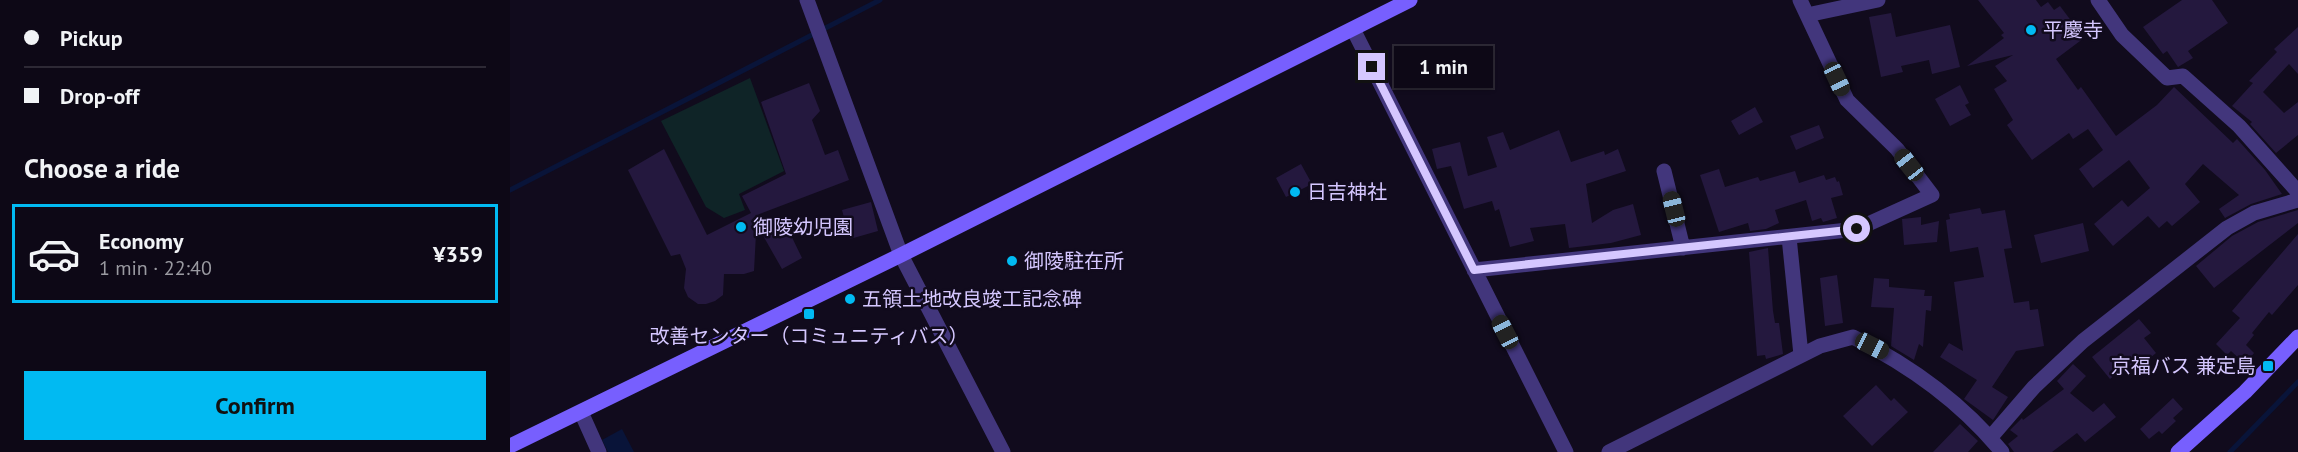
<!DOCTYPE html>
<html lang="en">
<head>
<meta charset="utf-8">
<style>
  body { margin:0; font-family:"PT Sans","Noto Sans JP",sans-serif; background:#1b1623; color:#f1f3f6; height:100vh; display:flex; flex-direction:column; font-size:22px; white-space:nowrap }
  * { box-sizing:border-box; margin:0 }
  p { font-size:20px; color:#9a9aa1 }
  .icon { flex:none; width:33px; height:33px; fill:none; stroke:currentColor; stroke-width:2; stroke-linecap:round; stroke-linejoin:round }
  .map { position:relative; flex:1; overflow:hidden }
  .sheet { display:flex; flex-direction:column; background:#0d0816; width:510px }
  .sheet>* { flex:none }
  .top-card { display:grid; align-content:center; height:132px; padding:0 24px; background:#0d0816 }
  .end { position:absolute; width:27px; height:27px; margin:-14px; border:8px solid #d5c7ff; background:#111; box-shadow:0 0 0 3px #111 }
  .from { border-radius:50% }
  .bubble { position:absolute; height:42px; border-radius:0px; background:#0d0816; box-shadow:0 2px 4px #0004,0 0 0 2px #2d2935; font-size:20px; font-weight:600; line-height:42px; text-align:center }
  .car { position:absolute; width:18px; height:36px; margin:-18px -9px; border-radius:8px; box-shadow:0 0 4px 2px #0007; background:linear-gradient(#222 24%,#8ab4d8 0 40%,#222 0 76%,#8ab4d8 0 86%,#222 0) }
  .top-card b { display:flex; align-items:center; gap:21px; height:57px; font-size:22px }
  .top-card b+b { border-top:2px solid #2d2935 }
  .top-card i { width:15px; height:15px; background:#f1f3f6 }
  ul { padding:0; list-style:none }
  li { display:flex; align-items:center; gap:18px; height:99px; margin:0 12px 9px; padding:0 12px; border:3px solid transparent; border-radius:0px }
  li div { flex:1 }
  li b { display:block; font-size:22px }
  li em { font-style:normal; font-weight:600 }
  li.on { border-color:#01baf2 }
  li>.icon { width:54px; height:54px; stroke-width:1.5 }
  h2 { padding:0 24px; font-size:27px; line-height:72px }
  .button { display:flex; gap:12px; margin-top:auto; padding:12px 24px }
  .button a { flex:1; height:69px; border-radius:0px; background:#01baf2; color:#111; font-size:24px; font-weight:600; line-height:69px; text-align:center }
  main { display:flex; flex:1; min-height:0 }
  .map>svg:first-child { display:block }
  .green { fill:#0f2427 }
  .water { fill:#091439 }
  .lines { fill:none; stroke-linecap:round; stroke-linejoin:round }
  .stream { stroke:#091439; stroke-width:5 }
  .building { fill:#24183e }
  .street { stroke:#42367c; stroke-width:15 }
  .secondary { stroke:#775ffe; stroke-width:15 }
  .route { stroke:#d5c7ff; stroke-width:8 }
  .poi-dot { fill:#01baf2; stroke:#110b1d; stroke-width:2 }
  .labels { text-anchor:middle; stroke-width:5; stroke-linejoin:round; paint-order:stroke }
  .poi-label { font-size:20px; fill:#d5c7ff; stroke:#110b1d; text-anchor:start }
</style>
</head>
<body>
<main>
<section class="sheet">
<div class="top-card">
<b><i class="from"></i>Pickup</b>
<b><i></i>Drop-off</b>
</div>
<h2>Choose a ride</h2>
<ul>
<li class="on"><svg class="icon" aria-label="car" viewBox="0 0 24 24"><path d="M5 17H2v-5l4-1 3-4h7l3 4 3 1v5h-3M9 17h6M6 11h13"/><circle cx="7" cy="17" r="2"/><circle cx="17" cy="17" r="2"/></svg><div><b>Economy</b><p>1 min · 22:40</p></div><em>¥359</em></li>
</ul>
<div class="button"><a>Confirm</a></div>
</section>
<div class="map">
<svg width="1788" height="452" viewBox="0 0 1788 452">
  <rect width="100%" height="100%" fill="#110b1d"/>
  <path class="green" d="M 240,78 L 274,171 L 229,194 L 235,210 L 214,218 L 196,207 L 151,121 Z"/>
  <path class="water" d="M 112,429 L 124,452 L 98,452 L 92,440 Z"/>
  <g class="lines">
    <path class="stream" d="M 0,190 L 370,0
      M 1720,452 L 1788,382"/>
  </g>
  <path class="building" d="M 1468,0 L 1526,0 L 1531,7 L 1538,2 L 1544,10 L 1550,6 L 1574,38 L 1546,59 L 1568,90 L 1571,87 L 1606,136 L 1647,105 L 1664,87 L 1723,143 L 1727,139 L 1755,170 L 1772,194 L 1741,204 L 1715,218 L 1709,209 L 1729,195 L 1693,164 L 1675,184 L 1690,202 L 1662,226 L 1657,221 L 1649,228 L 1638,216 L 1603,246 L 1584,224 L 1612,200 L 1618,207 L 1640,188 L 1619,160 L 1583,188 L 1569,169 L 1593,150 L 1578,129 L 1563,139 L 1559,133 L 1522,160 L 1497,125 L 1503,120 L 1484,89 L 1497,81 L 1485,66 L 1503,55 L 1457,66 L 1494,38 L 1491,35 L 1494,33 Z
    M 1672,0 L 1702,0 L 1718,23 L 1678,51 L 1683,58 L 1668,67 L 1657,51 L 1653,54 L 1633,27 Z
    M 1381,13 L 1386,37 L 1440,25 L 1450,67 L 1422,74 L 1419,60 L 1391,66 L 1393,72 L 1371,77 L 1359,17 Z
    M 1788,27 L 1788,74 L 1779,64 L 1753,92 L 1774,113 L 1788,102 L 1788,135 L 1766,153 L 1740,124 L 1742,122 L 1722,106 L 1743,83 L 1739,81 L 1767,52 L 1764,49 Z
    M 299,83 L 310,111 L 302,120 L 315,155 L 328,150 L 339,180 L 247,215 L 244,271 L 234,274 L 214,274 L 213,295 L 205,301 L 196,304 L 188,304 L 178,297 L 174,288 L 176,269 L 170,254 L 161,256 L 118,170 L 154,149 L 197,235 L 241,213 L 232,196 L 276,174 L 251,102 Z
    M 1450,85 L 1459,103 L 1455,105 L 1461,115 L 1440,126 L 1425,99 Z
    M 1245,107 L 1253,122 L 1229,135 L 1221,121 Z
    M 1309,125 L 1314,138 L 1286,150 L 1280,136 Z
    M 1049,130 L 1061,162 L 1094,151 L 1095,155 L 1108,149 L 1116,171 L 1076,184 L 1082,223 L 1103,210 L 1123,204 L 1131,235 L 1101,243 L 1059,248 L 1055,224 L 1020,228 L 1024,241 L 1000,247 L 989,209 L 985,211 L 982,201 L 954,209 L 941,166 L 927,169 L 922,149 L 950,142 L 958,176 L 987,167 L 977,137 L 993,132 L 1000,150 Z
    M 791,164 L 802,184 L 776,197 L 766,178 Z
    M 1209,169 L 1215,187 L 1248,177 L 1250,181 L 1285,171 L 1289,183 L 1314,175 L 1316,180 L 1325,177 L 1327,182 L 1329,181 L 1333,195 L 1321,198 L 1327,218 L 1313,222 L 1311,218 L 1302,221 L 1296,200 L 1265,210 L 1269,223 L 1256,229 L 1240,231 L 1238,223 L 1209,232 L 1190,175 Z
    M 361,202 L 368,231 L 340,239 L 332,210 Z
    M 1470,208 L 1472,214 L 1495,210 L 1502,248 L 1494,249 L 1504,303 L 1519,301 L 1520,310 L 1528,309 L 1534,346 L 1506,351 L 1482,387 L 1498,397 L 1483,420 L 1454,399 L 1467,380 L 1430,357 L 1439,343 L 1453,351 L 1444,282 L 1474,277 L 1468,247 L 1440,252 L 1436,220 L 1440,219 L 1439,214 Z
    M 1788,210 L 1788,223 L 1704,288 L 1686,266 L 1722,236 L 1748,222 Z
    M 1411,217 L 1411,225 L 1429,221 L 1427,242 L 1394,245 L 1392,219 Z
    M 1573,223 L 1579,251 L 1531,263 L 1524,235 Z
    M 276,225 L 292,258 L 272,269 L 251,232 Z
    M 1788,234 L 1788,285 L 1762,315 L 1759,312 L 1742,333 L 1744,335 L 1736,345 L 1744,353 L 1735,364 L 1721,351 L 1717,355 L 1706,344 L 1730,318 L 1722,311 Z
    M 1258,248 L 1263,311 L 1265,323 L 1269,323 L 1273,354 L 1256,359 L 1255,355 L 1247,356 L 1239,252 Z
    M 1327,275 L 1333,323 L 1315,326 L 1310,278 Z
    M 1364,278 L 1379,279 L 1379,287 L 1415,290 L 1414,296 L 1422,296 L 1421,311 L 1416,310 L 1413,347 L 1409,344 L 1404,360 L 1381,346 L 1384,308 L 1361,307 Z
    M 1629,319 L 1641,333 L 1634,338 L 1646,353 L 1627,369 L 1623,364 L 1609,376 L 1607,373 L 1600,379 L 1582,357 Z
    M 1563,364 L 1576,376 L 1560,393 L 1583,412 L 1594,403 L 1606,417 L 1575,442 L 1567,433 L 1542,452 L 1504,452 L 1498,444 L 1508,436 L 1500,430 L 1512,418 L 1513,420 L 1554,389 L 1547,381 Z
    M 1366,385 L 1381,401 L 1384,398 L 1398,412 L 1362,446 L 1333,416 Z
    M 1663,398 L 1673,409 L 1663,418 L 1666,421 L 1652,434 L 1649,431 L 1639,439 L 1630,429 Z
    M 1450,424 L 1468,441 L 1458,452 L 1423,452 Z"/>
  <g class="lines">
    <path class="street" d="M 297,0 L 391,255 L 493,452
      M 1588,0 L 1612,35 L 1657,78 L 1673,76 L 1729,126 L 1788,192
      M 1297,15 L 1368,0
      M 843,29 L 1056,452
      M 1154,171 L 1173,248
      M 1279,237 L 1291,355
      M 964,270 L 1347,229 L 1422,195 L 1387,149 L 1337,100 L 1290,0
      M 71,412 L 89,452
      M 1480,438 L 1524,387 L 1573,341 L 1717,228 L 1744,213 L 1788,200
      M 1099,452 L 1310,346 L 1343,337 C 1399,365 1452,403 1492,452"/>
    <path class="secondary" d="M 0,446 L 391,255 L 900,0
      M 1668,452 L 1735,392 L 1788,337"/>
  </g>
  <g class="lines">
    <path class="route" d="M 862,67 L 964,270 L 1347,229"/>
  </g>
  <g class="poi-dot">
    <circle cx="1521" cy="30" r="6"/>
    <circle cx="785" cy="192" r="6"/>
    <circle cx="231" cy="227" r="6"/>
    <circle cx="502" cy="261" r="6"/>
    <circle cx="340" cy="299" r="6"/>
    <rect x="293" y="308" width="12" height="12" rx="3"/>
    <rect x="1752" y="360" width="12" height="12" rx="3"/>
  </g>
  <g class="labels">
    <g class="poi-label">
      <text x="1533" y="37">平慶寺</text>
      <text x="797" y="199">日吉神社</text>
      <text x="243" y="234">御陵幼児園</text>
      <text x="514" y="268">御陵駐在所</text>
      <text x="352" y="306">五領土地改良竣工記念碑</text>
      <text x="299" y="343" text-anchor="middle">改善センター（コミュニティバス）</text>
      <text x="1746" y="373" text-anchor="end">京福バス 兼定島</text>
    </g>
  </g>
</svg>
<i class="end from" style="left:1347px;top:229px"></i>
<i class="end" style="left:862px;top:67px"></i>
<div class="bubble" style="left:884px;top:46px;width:99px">1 min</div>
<i class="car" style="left:1327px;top:79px;rotate:155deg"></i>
<i class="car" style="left:1399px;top:165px;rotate:322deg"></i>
<i class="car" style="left:1164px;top:209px;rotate:346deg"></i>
<i class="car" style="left:995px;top:332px;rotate:333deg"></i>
<i class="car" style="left:1362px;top:346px;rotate:117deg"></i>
</div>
</main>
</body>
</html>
